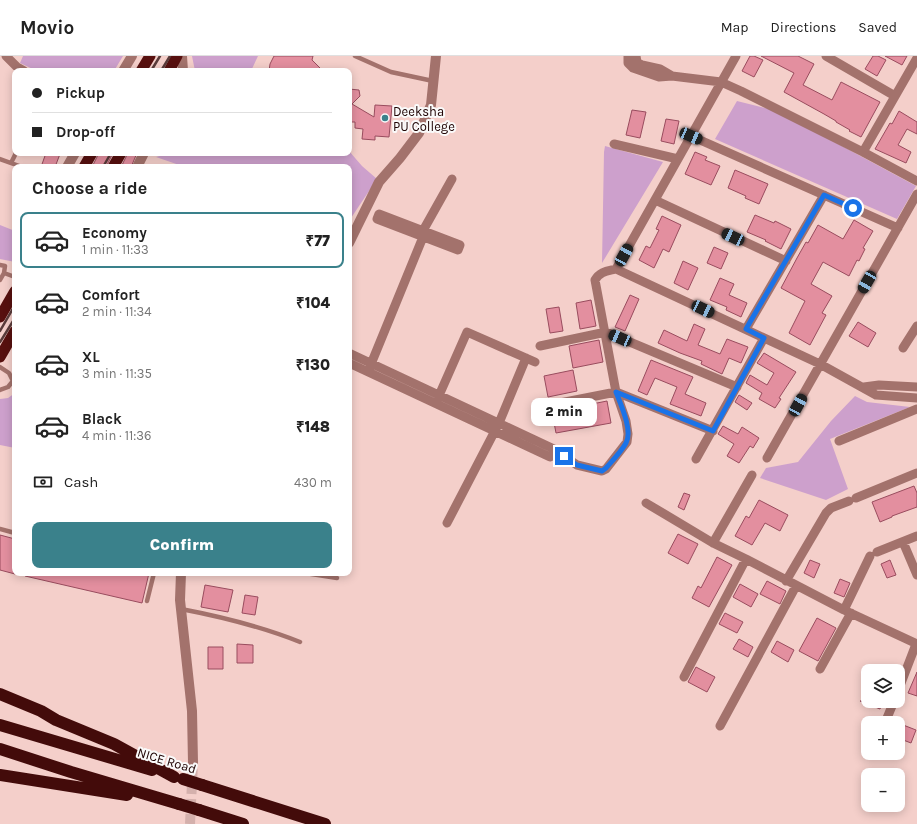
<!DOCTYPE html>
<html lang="en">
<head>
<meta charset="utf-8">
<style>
  body { margin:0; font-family:Karla,sans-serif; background:#f2f2f2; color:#222; height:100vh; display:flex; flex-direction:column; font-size:15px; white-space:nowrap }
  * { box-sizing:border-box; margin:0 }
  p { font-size:13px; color:#767676 }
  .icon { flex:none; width:22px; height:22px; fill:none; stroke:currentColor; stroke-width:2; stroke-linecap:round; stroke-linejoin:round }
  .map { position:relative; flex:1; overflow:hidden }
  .panel { position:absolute; left:12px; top:108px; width:340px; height:412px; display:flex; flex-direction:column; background:#fff; border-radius:8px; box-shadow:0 2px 10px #0003 }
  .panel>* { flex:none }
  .hud { position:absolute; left:12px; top:12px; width:340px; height:88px; border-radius:8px; box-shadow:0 2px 10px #0003; display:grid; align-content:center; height:88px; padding:0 20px; background:#fff }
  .tools { position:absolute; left:861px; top:608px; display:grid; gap:8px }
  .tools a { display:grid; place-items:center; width:44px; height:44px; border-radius:8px; background:#fff; box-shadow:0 2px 10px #0003; font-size:20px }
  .end { position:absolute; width:18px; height:18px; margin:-9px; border:5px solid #1a73e8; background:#fff; box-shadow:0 0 0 2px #fff }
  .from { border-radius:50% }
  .bubble { position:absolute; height:28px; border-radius:8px; background:#fff; box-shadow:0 2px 10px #0003; font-size:13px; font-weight:800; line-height:28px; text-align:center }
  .car { position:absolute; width:12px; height:24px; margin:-12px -6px; border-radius:5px; box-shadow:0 0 3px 1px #0007; background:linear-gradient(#222 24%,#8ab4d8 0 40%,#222 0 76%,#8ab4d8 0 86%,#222 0) }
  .hud b { display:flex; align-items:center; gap:14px; height:38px; font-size:15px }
  .hud b+b { border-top:1px solid #e0e0e0 }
  .hud i { width:10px; height:10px; background:#222 }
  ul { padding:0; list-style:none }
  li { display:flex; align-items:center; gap:12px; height:56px; margin:0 8px 6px; padding:0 12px; border:2px solid transparent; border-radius:8px }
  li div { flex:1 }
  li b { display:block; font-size:15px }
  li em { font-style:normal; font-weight:800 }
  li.active { border-color:#3a818b }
  li>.icon { width:36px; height:36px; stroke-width:1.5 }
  h2 { padding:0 20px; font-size:18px; line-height:48px }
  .pay { display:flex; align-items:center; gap:10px; height:44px; padding:0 20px; font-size:15px }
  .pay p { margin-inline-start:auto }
  .button { display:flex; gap:8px; margin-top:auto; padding:8px 20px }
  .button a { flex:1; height:46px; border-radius:8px; background:#3a818b; color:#fff; font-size:16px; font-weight:800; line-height:46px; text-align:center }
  header { display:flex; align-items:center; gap:24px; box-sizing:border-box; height:56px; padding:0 20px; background:#fff; border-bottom:1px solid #e0e0e0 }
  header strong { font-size:19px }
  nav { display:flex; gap:22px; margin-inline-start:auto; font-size:14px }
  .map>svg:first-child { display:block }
  .green { fill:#cda0cc }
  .building { fill:#e38f9f; stroke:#994c5e }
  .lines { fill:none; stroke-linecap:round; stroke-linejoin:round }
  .tertiary-tunnel { stroke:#d4b0ac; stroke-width:10; stroke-dasharray:10 5; stroke-linecap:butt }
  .service { stroke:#a3726c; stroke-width:4.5 }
  .minor { stroke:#a3726c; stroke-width:9 }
  .tertiary { stroke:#a3726c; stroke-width:10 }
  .trunk { stroke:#57100f; stroke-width:11 }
  .motorway { stroke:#430b0a; stroke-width:12 }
  .rail { stroke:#5a3b3a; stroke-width:2.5 }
  .motorway-bridge { stroke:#430b0a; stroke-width:12 }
  .route { stroke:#1a73e8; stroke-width:5 }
  .poi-dot { fill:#3a818b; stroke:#fafafa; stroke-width:1.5 }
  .labels { text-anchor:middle; stroke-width:4; stroke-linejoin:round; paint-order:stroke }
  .poi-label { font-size:13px; fill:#1e0202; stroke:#fafafa; text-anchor:start }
  .street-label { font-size:13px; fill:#1e0202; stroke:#fafafa }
</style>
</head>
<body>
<header>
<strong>Movio</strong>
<nav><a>Map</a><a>Directions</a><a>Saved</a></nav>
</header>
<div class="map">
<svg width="917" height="768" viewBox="0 0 917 768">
  <rect width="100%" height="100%" fill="#f4cfca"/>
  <path class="green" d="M 23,0 L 123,0 L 114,15 L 37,15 L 20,7 Z
    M 192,0 L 258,0 L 251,15 L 195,15 Z
    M 737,45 L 777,55 L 916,130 L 897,163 L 715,83 Z
    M 605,90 L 663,106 L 602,207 L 604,96 Z
    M 349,95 L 362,110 L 377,123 L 349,165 L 349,111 L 185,111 L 156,101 L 171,97 L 349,97 Z
    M 0,169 L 15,175 L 15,206 L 0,203 Z
    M 15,337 L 15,392 L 0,389 L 0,343 L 8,342 Z
    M 855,340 L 867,346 L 910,351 L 830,383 L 848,433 L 826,444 L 760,422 L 766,412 L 798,406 L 831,365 Z"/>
  <path class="building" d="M 274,0 L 313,0 L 312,4 L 323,15 L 269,15 L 270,8 Z
    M 750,0 L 754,0 L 763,4 L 754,21 L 742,15 Z
    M 761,0 L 798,0 L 814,8 L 803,29 L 832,44 L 841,26 L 880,46 L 861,81 L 849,75 L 850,74 L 836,66 L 836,65 L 824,58 L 784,36 L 794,17 Z
    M 873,0 L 878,0 L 886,4 L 877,20 L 865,13 Z
    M 885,0 L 907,0 L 902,9 Z
    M 349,33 L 359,34 L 360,40 L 352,48 L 374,61 L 375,49 L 392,50 L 389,81 L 375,80 L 375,84 L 362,83 L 363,73 L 355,72 L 355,66 L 349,66 Z
    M 632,54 L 646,56 L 640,82 L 626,79 Z
    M 899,55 L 917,66 L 917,78 L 907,73 L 898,89 L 911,96 L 906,107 L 875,93 L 890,67 L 892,68 Z
    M 666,63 L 679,65 L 674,88 L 661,85 Z
    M 695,96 L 707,101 L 705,104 L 720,110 L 711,129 L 685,118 Z
    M 46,97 L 56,97 L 60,98 L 55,111 L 41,111 Z
    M 99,97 L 113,97 L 106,111 L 92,111 Z
    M 128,97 L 137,97 L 131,111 L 128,111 L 123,108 L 121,111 Z
    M 735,114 L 768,128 L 759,148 L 745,142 L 746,140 L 728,132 Z
    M 755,159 L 774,167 L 775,165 L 791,173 L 781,193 L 765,185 L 766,184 L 747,176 Z
    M 662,160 L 681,169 L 669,196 L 663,193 L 654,212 L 639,204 L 646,190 L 650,192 L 659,174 L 656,173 Z
    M 854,164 L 873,175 L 863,192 L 865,193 L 859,205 L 857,204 L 849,220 L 823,206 L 811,228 L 832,240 L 822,257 L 826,259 L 810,289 L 789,277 L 805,245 L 781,232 L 797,202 L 806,186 L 808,187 L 818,169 L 843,183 Z
    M 714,191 L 728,197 L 721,213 L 707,207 Z
    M 683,205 L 698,212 L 688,234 L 674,227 Z
    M 720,222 L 734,228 L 729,239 L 747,247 L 741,261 L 726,254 L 727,251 L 710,244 Z
    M 630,239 L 639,243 L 625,275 L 615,271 Z
    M 591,244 L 596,270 L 580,273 L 576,247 Z
    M 559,251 L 563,275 L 550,277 L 546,253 Z
    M 858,266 L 876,277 L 868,291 L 849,280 Z
    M 694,268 L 705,273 L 698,289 L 720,298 L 727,283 L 748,291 L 741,307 L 729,302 L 722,318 L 701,308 L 702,305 L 680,297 L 658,287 L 664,274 L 687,285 Z
    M 599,284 L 603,306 L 573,312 L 569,290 Z
    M 764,297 L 796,316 L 779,342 L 781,343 L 775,352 L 759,343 L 762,337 L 746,327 L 750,319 L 767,329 L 774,317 L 757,307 Z
    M 651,304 L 693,321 L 685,338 L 706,347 L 701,360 L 670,348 L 677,331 L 655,322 L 647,339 L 638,335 Z
    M 573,314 L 577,335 L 548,341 L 544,320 Z
    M 739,339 L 752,347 L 747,354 L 735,346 Z
    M 607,345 L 611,367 L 556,377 L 552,356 Z
    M 723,370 L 738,378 L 742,371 L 759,382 L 753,392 L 750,390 L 739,407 L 727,400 L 734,388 L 718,378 Z
    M 914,430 L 917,437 L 917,451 L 892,460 L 892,461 L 880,466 L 872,446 Z
    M 684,437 L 690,439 L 684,454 L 678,451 Z
    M 759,444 L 788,459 L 780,475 L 765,467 L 752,489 L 735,480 L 746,460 L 749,462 Z
    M 678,478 L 698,488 L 688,508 L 668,497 Z
    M 0,479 L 15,483 L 15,518 L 0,514 Z
    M 717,501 L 732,509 L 709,551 L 692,542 L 698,530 L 701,532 Z
    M 810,504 L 820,508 L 814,522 L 804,517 Z
    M 890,504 L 896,519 L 887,522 L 881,508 Z
    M 25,517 L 149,517 L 142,547 L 25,520 Z
    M 840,523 L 850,527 L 844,541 L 834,537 Z
    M 767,525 L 786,535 L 780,548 L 760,538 Z
    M 740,528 L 758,538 L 751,551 L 733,541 Z
    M 205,529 L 233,534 L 228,556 L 201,551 Z
    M 245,539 L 258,541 L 255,559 L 242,557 Z
    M 725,557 L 743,566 L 737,577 L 719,568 Z
    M 817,562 L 836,572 L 818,605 L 799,595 Z
    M 739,583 L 753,591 L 748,601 L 733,593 Z
    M 777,585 L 794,594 L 788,606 L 771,596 Z
    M 237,588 L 253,589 L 253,607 L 237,607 Z
    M 208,591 L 223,591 L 223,613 L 208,613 Z
    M 696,611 L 715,621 L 707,636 L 688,626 Z
    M 917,616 L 917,640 L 908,637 Z
    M 860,645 L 883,645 L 880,653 Z
    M 898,667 L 916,674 L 911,687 L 898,682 Z"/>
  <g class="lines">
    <path class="tertiary-tunnel" d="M 190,768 L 193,707"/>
    <path class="service" d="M 355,0 L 391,16 L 433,25
      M 0,103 L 22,111
      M 11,107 L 16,97
      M 0,209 L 5,210 L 4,217
      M 0,224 L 4,217 L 15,221
      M 0,311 L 9,317 L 13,325 L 15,326
      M 0,334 L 8,331 L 13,325
      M 0,473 L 15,477
      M 305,517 L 337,522
      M 147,545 L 154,517
      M 181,553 C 223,561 260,570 300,586"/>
    <path class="minor" d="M 6,0 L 17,11 L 24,15
      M 628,0 L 628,7 L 633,12 L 659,21 L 672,20 L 721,26 L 741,35 L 863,96 L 917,125
      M 636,0 L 637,6 L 642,9 L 660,13 L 672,20
      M 736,0 L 616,213 L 820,308 L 876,339 L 917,342
      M 826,0 L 895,40
      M 691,80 L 898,172
      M 614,88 L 678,103
      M 863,96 L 917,2
      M 655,144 L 786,205
      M 379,158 L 460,189 L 458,194 L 377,163 Z
      M 420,180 L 452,123
      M 746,273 L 824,139
      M 540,290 L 606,276 L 737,331
      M 903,292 L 917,270
      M 349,297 L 554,393 L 550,401 L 349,307
      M 369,313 L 423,181
      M 864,331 L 879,329 L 917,331
      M 437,344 L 467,276 L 535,306
      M 555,348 L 616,336 L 713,375
      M 839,385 L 917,353
      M 564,400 L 577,409 L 602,415 L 606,413 L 627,386 L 628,378 L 626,365 L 616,336 L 595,224 C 600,215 608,215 616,213
      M 767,402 L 917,138
      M 696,403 L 764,282
      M 856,442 L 917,417
      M 646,447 L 713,487 L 746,503 L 844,554 L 917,588
      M 447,467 L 499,367 L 526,302
      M 903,486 L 917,519
      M 713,487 L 752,419
      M 877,496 L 917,480
      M 786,525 L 826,457 L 831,452 L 849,445
      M 844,554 L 870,500
      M 820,613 L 851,557
      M 684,621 L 746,503
      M 898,635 L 916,588
      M 885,667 L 894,645
      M 720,670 L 796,530"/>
    <path class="tertiary" d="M 182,0 L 183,15
      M 123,15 L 132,0
      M 67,111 L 75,97
      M 137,111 L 144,97
      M 349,187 L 379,126 L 400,102 L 419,77 L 431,49 L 436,0
      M 181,517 L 180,544 L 192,655 L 193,707"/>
    <path class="trunk" d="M 141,15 L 150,0
      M 169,15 L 177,0
      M 84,111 L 92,97
      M 113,111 L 121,97
      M 0,261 L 15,235
      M 0,301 L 15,275"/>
    <path class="motorway" d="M 0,638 L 41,655 L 56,664 L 114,688 L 174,721
      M 0,669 L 152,714
      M 0,693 L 71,716 L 179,748
      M 0,719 L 127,739
      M 202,729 L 325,768
      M 199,754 L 243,768"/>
    <path class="rail" d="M 151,15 L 160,0
      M 161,15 L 170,0
      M 103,111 L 111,97
      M 0,275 L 15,249
      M 0,286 L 15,262"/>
    <path class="motorway-bridge" d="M 183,723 L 202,729
      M 179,748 L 199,754"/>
  </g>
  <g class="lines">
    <path class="route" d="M 564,400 L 577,409 L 602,415 L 606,412 C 613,404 621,396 626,387 C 633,375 621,349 616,336 L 713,375 L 764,282 L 746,273 L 824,139 L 853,152"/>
  </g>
  <circle class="poi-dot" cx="385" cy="62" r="4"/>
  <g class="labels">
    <g class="poi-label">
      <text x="393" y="60">Deeksha<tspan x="393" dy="15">PU College</tspan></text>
    </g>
    <g class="street-label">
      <text transform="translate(167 704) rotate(17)" y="5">NICE Road</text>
    </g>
  </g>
</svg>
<div class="tools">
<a><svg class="icon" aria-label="layers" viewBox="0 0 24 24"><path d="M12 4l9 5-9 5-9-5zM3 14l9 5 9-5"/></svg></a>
<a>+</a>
<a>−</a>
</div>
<i class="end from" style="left:853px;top:152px"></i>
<i class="end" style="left:564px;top:400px"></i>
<div class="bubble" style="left:531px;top:342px;width:66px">2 min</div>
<i class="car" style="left:691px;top:80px;rotate:113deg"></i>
<i class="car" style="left:733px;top:181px;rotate:295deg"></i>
<i class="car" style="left:624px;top:199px;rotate:29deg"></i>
<i class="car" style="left:867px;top:226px;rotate:210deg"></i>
<i class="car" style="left:703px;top:253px;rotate:115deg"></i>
<i class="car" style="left:620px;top:282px;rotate:293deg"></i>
<i class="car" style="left:798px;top:349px;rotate:29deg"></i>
<div class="hud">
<b><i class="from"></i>Pickup</b>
<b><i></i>Drop-off</b>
</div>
<section class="panel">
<h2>Choose a ride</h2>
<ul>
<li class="active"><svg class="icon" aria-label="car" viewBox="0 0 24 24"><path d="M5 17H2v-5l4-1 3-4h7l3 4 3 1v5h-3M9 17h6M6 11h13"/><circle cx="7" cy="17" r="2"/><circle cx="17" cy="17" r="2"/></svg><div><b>Economy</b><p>1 min · 11:33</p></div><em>₹77</em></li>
<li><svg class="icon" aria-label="car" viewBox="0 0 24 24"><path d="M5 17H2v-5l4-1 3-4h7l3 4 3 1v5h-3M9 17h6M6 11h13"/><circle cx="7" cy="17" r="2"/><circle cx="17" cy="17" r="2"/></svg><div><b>Comfort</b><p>2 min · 11:34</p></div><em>₹104</em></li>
<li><svg class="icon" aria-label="car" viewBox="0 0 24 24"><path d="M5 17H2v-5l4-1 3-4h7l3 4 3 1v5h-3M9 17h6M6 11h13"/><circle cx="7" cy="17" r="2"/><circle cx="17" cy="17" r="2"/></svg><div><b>XL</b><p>3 min · 11:35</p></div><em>₹130</em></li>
<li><svg class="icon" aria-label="car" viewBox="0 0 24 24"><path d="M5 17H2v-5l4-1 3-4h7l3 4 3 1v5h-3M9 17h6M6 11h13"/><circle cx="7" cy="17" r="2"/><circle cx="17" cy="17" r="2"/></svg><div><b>Black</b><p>4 min · 11:36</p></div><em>₹148</em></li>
</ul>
<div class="pay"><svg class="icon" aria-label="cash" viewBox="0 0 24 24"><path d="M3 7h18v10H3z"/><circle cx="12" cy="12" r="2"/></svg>Cash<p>430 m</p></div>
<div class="button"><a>Confirm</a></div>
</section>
</div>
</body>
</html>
